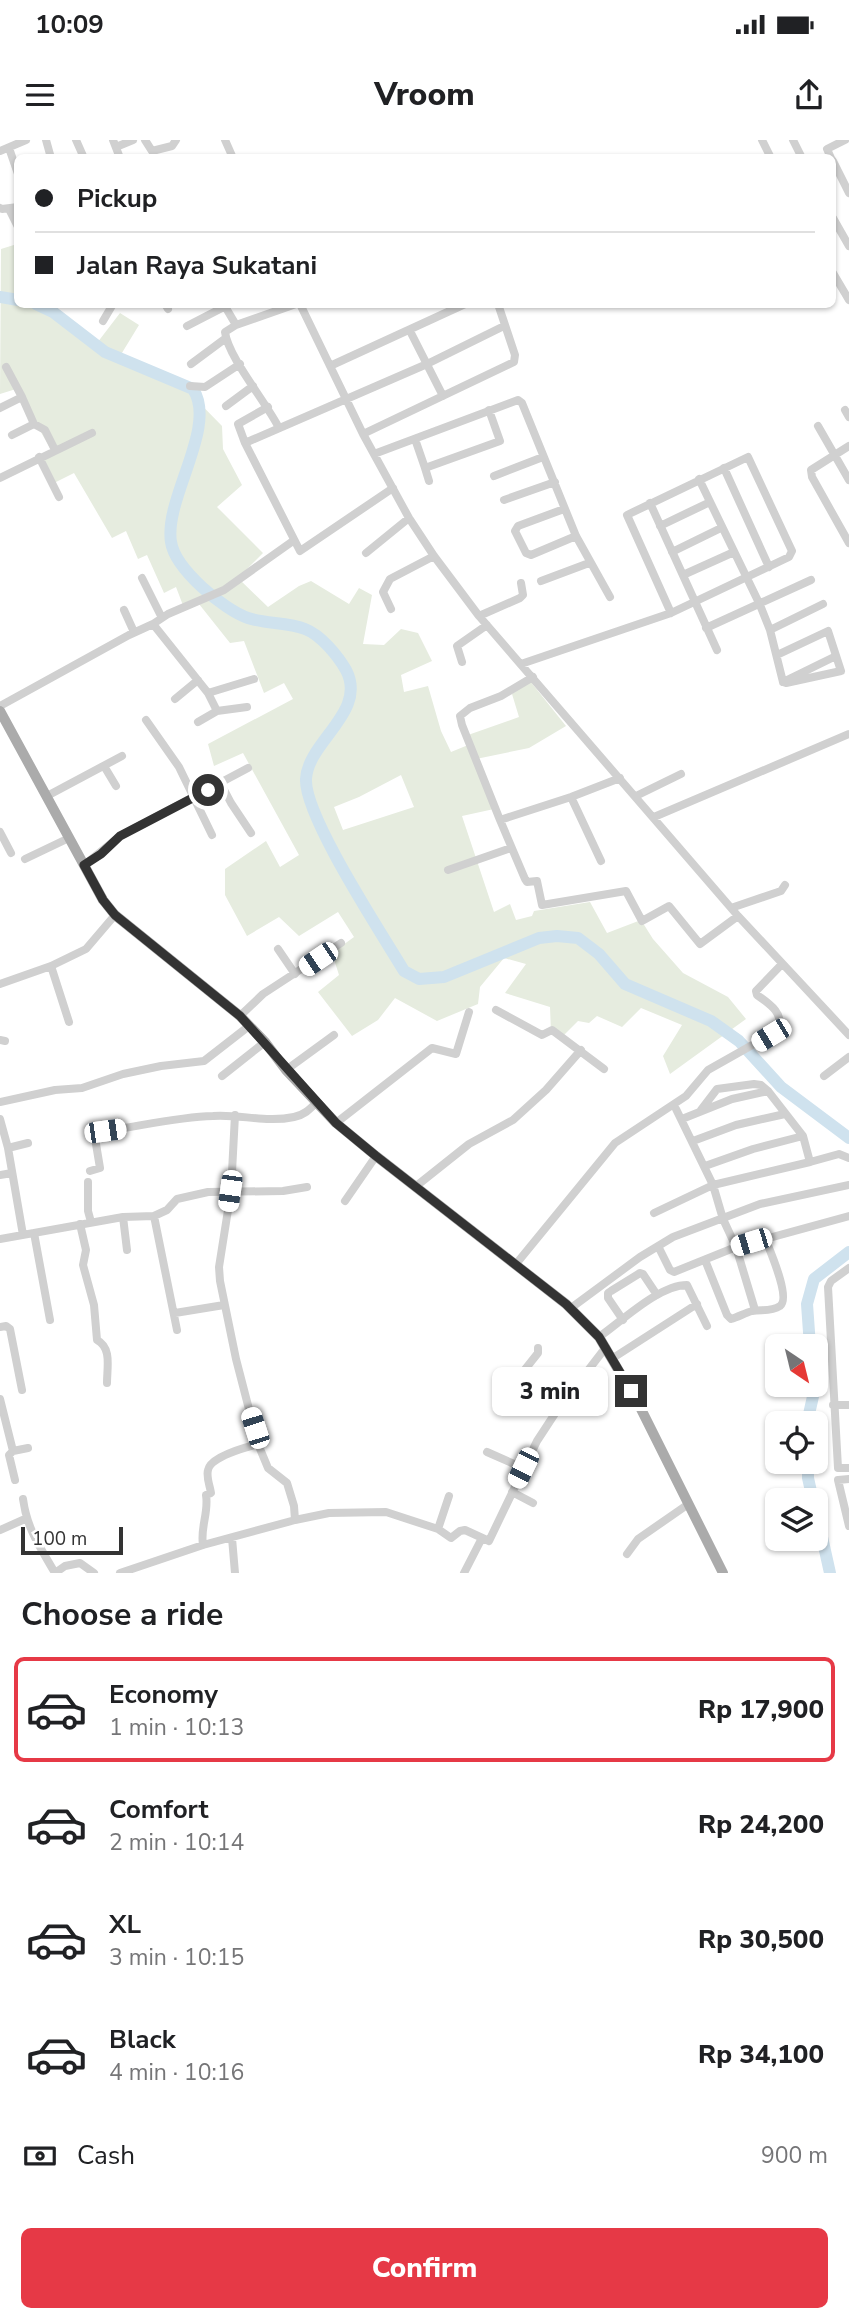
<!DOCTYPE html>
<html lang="en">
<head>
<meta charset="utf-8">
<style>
  body { margin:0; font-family:"Nunito Sans",sans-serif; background:#f2f2f2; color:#202124; height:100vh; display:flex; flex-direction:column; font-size:26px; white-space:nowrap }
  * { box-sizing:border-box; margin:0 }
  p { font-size:23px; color:#757577 }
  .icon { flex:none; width:38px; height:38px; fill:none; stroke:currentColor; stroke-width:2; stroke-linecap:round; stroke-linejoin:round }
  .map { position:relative; height:1433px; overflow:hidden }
  .drawer { display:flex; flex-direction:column; background:#fff; flex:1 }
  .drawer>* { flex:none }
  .banner { position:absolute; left:14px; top:14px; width:822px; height:154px; border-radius:10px; box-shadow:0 2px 5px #0004; display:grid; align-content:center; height:154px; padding:0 21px; background:#fff }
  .needle { width:46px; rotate:145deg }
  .controls { position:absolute; left:765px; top:1194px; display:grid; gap:14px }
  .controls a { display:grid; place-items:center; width:63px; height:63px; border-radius:10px; background:#fff; box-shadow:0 2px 5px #0004; font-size:35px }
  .scale { position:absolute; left:21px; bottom:18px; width:102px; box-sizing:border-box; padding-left:7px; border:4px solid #333; border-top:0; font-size:19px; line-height:24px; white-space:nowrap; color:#333; -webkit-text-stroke:5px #fff; paint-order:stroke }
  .end { position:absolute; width:32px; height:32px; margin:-16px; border:9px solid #333; background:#fff; box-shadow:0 0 0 4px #fff }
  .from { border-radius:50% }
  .bubble { position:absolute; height:49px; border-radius:10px; background:#fff; box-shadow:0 2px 5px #0004; font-size:23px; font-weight:800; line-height:49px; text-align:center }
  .car { position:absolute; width:21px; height:42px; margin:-21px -10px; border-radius:9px; box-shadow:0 0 5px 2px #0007; background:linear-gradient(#fff 24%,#345 0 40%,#fff 0 76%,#345 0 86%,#fff 0) }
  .banner b { display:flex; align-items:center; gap:24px; height:66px; font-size:26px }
  .banner b+b { border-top:2px solid #e0e0e0 }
  .banner i { width:18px; height:18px; background:#202124 }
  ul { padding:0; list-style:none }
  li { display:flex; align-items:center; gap:21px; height:105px; margin:0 14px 10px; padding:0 7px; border:4px solid transparent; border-radius:10px }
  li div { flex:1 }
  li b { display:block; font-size:26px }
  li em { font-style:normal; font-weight:800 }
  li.active { border-color:#e63946 }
  li>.icon { width:63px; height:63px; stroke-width:1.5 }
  h2 { padding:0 21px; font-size:32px; line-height:84px }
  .pay { display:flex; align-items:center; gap:18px; height:77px; padding:0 21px; font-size:26px }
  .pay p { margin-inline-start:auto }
  .primary-button { display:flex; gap:14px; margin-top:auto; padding:14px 21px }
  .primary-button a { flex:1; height:80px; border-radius:10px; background:#e63946; color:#fff; font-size:28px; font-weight:800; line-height:80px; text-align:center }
  .status { display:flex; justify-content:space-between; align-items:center; height:49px; padding:0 35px; background:#fff; direction:ltr }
  .status svg { height:19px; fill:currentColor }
  header { display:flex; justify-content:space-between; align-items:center; height:91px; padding:0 21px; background:#fff; font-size:32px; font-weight:800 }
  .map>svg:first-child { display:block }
  .green { fill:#e6ecdf; fill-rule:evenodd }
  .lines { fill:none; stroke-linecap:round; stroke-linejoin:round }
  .river { stroke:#cfe2ee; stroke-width:12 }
  .minor { stroke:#d0d0d0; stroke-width:8 }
  .major { stroke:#ababab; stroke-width:10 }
  .route { stroke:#333; stroke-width:9 }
</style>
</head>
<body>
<div class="status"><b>10:09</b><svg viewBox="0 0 49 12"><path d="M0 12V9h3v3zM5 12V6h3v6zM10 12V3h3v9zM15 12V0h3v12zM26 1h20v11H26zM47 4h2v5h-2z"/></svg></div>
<header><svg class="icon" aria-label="menu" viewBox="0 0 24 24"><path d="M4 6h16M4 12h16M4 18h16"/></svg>Vroom<svg class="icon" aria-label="share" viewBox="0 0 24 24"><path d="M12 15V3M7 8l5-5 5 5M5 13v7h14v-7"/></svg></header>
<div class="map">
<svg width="849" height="1433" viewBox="0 0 849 1433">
  <rect width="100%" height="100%" fill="#fff"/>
  <path class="green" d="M 17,104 L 18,164 L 41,165 L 78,189 L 94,207 L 120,173 L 139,185 L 117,221 L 176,239 L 222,286 L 223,309 L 242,345 L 217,367 L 263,413 L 238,438 L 268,467 L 299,446 L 311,441 L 349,464 L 359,448 L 372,455 L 363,504 L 384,505 L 401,489 L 418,493 L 432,521 L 401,535 L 404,552 L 428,546 L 441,591 L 451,612 L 473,603 L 468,595 L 519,577 L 512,554 L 530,541 L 566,586 L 529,608 L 476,619 L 494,669 L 462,676 L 494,772 L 510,764 L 516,780 L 532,776 L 534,771 L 590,762 L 607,793 L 641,780 L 653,799 L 683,833 L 728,857 L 746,879 L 670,934 L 663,916 L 682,885 L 641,868 L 622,887 L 597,876 L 589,883 L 578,881 L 560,899 L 551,893 L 550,867 L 505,853 L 526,824 L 504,818 L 480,847 L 478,864 L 437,881 L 395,858 L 378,880 L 352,896 L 318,852 L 339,835 L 332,813 L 354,797 L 338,772 L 299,796 L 279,777 L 247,796 L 225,755 L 225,729 L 266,701 L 280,727 L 299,715 L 243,613 L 214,626 L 208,604 L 293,559 L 284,543 L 264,553 L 244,501 L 230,503 L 199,464 L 184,468 L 176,447 L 164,453 L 147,415 L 138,419 L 126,391 L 112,398 L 74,333 L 52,344 L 40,320 L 53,313 L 16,249 L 0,254 L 1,109 ZM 401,635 L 414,667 L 343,690 L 334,667 L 359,657 Z"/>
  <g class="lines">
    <path class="river" d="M 0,157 L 18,160
      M 36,164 L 53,172 L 105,212 L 193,249 C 218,287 164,358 171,402 C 175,429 224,470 248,478 C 266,484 288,482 305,489 C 321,495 338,516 346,530 C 368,572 308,601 306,639 C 304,676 382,794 404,831 L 419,839 L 444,837 L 539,798 L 557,796 L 578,798 L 599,814 L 625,844 L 711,881 L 739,901 L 781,947 L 849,998
      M 810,1206 L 807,1164 L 814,1139 L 849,1112
      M 807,1283 L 814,1252 L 813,1244
      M 808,1321 L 808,1338 L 813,1360
      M 816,1370 L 830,1433"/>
    <path class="minor" d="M 46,0 L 51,18
      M 76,0 L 84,18
      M 113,0 L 120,18
      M 145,0 L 152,11 L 172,6 L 176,0
      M 225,0 L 233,18
      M 762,0 L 771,18
      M 793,0 L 802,18
      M 116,7 L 133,0
      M 9,8 L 18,34
      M 0,11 L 26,0
      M 831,18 L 827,9 L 845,0
      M 833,21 L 849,53
      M 0,68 L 2,69 L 18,67
      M 9,69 L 18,87
      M 833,78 L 849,106
      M 833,133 L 849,160
      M 165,164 L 168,169
      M 300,164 L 363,294 L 409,378 L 434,416 L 479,476 L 738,776 L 849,895
      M 103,181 L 113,164
      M 187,186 L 222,168 L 226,168 L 236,185
      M 410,191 L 443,256
      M 191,224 L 226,198
      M 330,226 L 465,164
      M 6,227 L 22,257
      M 190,246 L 205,247 L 240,224
      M 226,266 L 253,246
      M 0,268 L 22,257 L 34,284 L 45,290 L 55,310
      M 845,270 L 849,277
      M 818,286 L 849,340
      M 279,288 C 266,262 228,217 225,192 L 236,185 L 296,164
      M 363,294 L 514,222 L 515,215 L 498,164
      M 12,295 L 34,284
      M 415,299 L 425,328
      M 245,303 L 238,284 L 268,267
      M 849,306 L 811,330 L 812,337 L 849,403
      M 374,314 L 518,260 L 522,263 L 576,396 L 610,457
      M 39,317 L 59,357
      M 724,328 L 769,427
      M 494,336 L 543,317
      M 0,338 L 92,293
      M 699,339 L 760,465 L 770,490 L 783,542
      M 429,341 L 425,328 L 500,301 L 489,270
      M 393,348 L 300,411 L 245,303 L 427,224 L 504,186
      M 504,360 L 555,342
      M 650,363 L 717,510
      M 564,369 L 518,386 L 515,391 L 526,413 L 531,415 L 576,396
      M 660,386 L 710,362
      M 672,412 L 721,388
      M 366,413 L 409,378
      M 683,435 L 734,412
      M 142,438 L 162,478
      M 541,441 L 589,423
      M 391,469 L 383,452 L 390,439 L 434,416
      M 124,470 L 134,492
      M 479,476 L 520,458 L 523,455 L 521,443
      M 153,484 L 168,474 L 224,450 L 293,401
      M 706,488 L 811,440
      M 770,490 L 823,464
      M 777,515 L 828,491 L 841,531 L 786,543 L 783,542
      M 462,522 L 457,506 L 487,485
      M 521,524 L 671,473 L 789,417 L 792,411 L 748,317 L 627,375 L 671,473
      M 533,537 L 501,556 L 470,568 L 460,576 L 462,585 L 500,680 L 571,657 L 620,638
      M 785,541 L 836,516
      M 208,553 L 217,571 L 247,567
      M 175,559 L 198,540
      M 0,566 L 129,495 L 153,484 L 208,553 L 254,539
      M 146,580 L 179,627 L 212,695
      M 198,582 L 217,571
      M 104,626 L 116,646
      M 221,644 L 231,663 L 251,693
      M 47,656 L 122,616
      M 636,656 L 681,634
      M 571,657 L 601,721
      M 654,677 L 849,594
      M 500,680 L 525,739 L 527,742 L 537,741 L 542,765 L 626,751 L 642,781 L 669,766 L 700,804 L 738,776
      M 0,692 L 11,713
      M 25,719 L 69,698
      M 84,725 L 120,696 L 248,628
      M 448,730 L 511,708
      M 731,768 L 781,751 L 785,745
      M 278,809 L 295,834
      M 51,826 L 69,882
      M 0,844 L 51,826 L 86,809 L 115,775
      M 496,870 L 542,895 L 552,890 L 604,929
      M 240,876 L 263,854 L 341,803
      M 0,900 L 5,901
      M 286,930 L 334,895
      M 222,936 L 265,902
      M 824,936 L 849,917
      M 0,962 L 55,950 L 82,948 L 123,934 L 161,926 L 204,921 L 249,886
      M 676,969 L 713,1045 L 723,1079 L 736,1107 L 755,1170
      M 0,979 L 8,1008 L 23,1095
      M 682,979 L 732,959 L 768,951
      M 336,983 L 432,908 L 456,914 L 469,872
      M 693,1001 L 736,985 L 785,974
      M 8,1008 L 28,1003
      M 810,1022 L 839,1014 L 849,1018
      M 705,1026 L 753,1009 L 803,996
      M 90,1031 L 100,1028 L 95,998 L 105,991 C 141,986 177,977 213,976 C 240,974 266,983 294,977 C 304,975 309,970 316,963
      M 0,1035 L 12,1033
      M 88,1042 L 88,1071 L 91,1082
      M 415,1047 L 469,1004 L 513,980 L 546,950 L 581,910
      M 345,1061 L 376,1016
      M 654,1073 L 713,1045 L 810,1022 L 803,996 L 768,951 L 761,945 L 754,944 L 717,949 L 701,970
      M 154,1076 L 177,1190
      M 123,1077 L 127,1110
      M 80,1084 L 86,1110 L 83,1125 L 94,1165 L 97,1200 C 112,1208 107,1227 107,1243
      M 34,1093 L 50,1180
      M 0,1099 L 123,1077 L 154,1076 L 167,1070 L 177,1059 L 208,1052 L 283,1051 L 307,1047
      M 658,1106 L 670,1130 L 674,1132 L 736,1107 L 849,1076
      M 705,1120 L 727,1175 L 731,1179 C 738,1177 745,1173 752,1171 C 761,1169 771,1172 780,1166 C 791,1158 770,1111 765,1098
      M 516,1124 L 615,1003 L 686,956 L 708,930 L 777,891 C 786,875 770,864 757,855 L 756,851 L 782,824
      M 849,1128 L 831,1141 L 828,1147 L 838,1328 L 849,1328
      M 571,1168 L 640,1117 L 673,1097 L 760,1064 L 849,1045
      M 175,1173 L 224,1165
      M 623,1180 L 608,1158 L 608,1153 L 611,1151 L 640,1133 L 643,1134 L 657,1155
      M 0,1187 L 6,1186 L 10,1189 L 22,1250
      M 599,1197 C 622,1181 659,1145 687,1145 L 707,1186
      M 538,1208 L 538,1213 L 515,1242 L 523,1252 L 556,1272
      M 613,1218 L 697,1164
      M 0,1259 L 13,1311
      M 833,1265 L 849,1265
      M 487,1312 L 523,1328
      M 849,1339 L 838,1340 L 849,1386
      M 15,1340 L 9,1315 L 13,1311 L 28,1308
      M 512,1352 L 533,1363
      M 23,1359 C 27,1389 40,1407 55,1433
      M 295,1380 L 329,1373 L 386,1372 L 438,1389 L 451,1398 L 460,1391 L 465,1390 L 489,1401 L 537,1301 L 556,1272 L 606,1207
      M 438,1389 L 449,1356
      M 0,1390 L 25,1379
      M 232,1398 L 235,1433
      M 203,1405 C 200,1387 209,1373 206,1355 L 211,1353 C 210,1346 206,1337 208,1330 C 210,1317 246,1307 258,1304
      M 627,1414 L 638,1399 L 687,1365
      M 55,1433 L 65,1426 L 80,1423 L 94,1433
      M 120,1433 L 203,1405 L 295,1380 L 294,1366 L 287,1343 L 268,1328 L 258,1304 L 236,1219 L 220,1141 L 219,1127 L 231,1051 L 235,975
      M 464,1433 L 482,1398"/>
    <path class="major" d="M 0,571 L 103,760 L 115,775 L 240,876 L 265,902 L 286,930 L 336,983 L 376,1016 L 566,1164 L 599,1197 L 640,1267 L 723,1433"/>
  </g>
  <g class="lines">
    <path class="route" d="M 208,650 L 120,696 L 101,714 L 84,725 L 103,760 L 115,775 L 240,876 L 336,983 L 376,1016 L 566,1164 L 599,1197 L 631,1251"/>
  </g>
</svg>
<div class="controls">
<a><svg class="needle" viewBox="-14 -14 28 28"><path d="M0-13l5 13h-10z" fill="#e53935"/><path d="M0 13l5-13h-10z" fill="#757577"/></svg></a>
<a><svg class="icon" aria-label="locate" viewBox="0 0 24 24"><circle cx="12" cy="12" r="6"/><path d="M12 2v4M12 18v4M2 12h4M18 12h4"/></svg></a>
<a><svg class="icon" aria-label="layers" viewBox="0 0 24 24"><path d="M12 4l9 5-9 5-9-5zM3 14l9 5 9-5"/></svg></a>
</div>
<div class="scale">100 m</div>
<i class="end from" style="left:208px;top:650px"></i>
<i class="end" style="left:631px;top:1251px"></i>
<div class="bubble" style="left:492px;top:1227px;width:116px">3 min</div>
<i class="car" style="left:318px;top:819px;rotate:236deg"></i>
<i class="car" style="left:771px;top:895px;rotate:239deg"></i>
<i class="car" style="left:105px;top:991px;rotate:82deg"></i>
<i class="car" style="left:230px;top:1051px;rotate:188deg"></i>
<i class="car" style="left:751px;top:1102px;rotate:253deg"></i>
<i class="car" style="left:255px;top:1288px;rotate:342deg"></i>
<i class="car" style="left:523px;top:1328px;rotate:206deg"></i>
<div class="banner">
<b><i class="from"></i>Pickup</b>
<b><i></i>Jalan Raya Sukatani</b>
</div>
</div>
<section class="drawer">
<h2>Choose a ride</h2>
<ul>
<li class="active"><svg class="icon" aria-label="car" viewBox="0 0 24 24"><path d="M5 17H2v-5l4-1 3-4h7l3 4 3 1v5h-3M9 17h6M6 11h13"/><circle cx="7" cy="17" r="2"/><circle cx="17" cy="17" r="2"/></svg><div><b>Economy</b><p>1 min · 10:13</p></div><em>Rp 17,900</em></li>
<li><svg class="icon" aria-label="car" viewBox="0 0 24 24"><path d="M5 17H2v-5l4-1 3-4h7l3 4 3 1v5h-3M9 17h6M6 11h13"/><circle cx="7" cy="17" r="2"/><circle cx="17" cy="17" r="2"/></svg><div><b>Comfort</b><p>2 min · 10:14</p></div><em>Rp 24,200</em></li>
<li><svg class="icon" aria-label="car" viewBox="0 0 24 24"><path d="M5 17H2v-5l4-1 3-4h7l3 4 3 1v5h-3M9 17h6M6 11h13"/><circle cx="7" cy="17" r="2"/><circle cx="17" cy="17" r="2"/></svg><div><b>XL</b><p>3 min · 10:15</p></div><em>Rp 30,500</em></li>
<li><svg class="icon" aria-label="car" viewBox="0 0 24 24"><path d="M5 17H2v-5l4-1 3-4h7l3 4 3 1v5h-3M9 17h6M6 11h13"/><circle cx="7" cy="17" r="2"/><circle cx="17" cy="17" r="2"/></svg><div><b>Black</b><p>4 min · 10:16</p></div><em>Rp 34,100</em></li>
</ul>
<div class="pay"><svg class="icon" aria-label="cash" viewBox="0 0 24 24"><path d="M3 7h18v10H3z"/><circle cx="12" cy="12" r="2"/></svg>Cash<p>900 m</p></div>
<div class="primary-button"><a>Confirm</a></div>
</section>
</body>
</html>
